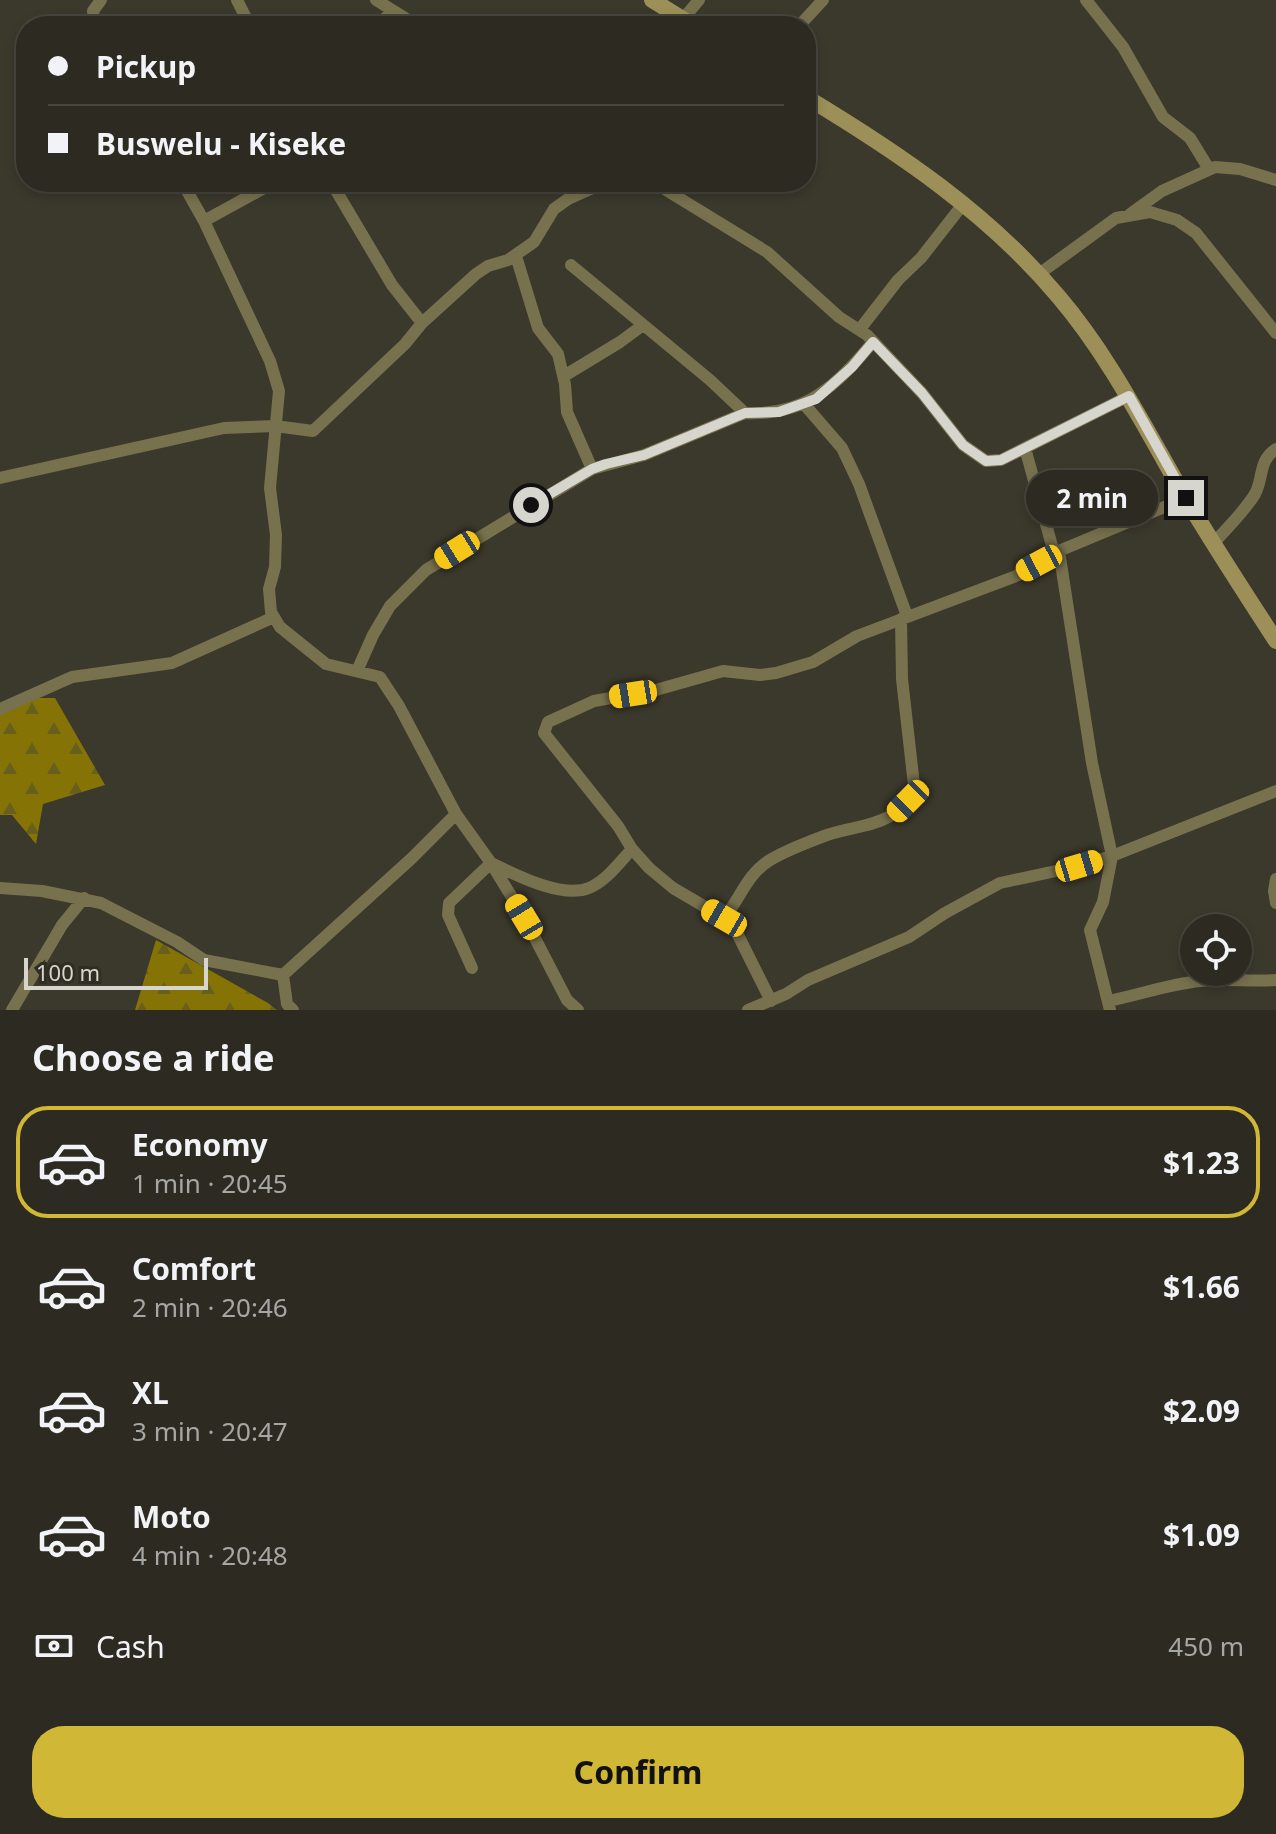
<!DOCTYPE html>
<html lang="en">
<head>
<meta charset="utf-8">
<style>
  body { margin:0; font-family:"Noto Sans",sans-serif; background:#38362e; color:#f1f3f6; height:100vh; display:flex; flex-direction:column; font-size:30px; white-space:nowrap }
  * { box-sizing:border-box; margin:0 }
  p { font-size:26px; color:#a6a7a5 }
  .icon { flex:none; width:44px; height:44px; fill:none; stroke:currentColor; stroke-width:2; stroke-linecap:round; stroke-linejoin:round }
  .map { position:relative; height:1010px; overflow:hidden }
  .sheet { display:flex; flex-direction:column; background:#2c2a21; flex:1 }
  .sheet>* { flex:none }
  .guide { position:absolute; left:16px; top:16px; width:800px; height:176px; border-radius:32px; box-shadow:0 4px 12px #0003,0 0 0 2px #48463f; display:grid; align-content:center; height:176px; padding:0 32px; background:#2c2a21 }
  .fabs { position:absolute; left:1180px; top:914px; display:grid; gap:16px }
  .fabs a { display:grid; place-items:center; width:72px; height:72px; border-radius:50%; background:#2c2a21; box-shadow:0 4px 12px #0003,0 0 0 2px #48463f; font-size:40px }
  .scale { position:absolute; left:24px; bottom:20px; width:184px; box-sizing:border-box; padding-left:8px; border:4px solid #d7d6ce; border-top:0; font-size:22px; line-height:28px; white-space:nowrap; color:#d7d6ce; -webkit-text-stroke:6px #302e23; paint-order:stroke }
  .end { position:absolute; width:36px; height:36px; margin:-18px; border:10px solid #d7d6ce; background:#111; box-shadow:0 0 0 4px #111 }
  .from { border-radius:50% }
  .bubble { position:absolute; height:56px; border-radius:28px; background:#2c2a21; box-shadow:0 4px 12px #0003,0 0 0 2px #48463f; font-size:26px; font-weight:700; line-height:56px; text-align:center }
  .car { position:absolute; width:24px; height:48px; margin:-24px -12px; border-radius:10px; box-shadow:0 0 6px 2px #0007; background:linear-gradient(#f5c518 24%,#345 0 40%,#f5c518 0 76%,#345 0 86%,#f5c518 0) }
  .guide b { display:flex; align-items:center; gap:28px; height:76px; font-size:30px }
  .guide b+b { border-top:2px solid #48463f }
  .guide i { width:20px; height:20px; background:#f1f3f6 }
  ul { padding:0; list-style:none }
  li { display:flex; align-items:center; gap:24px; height:112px; margin:0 16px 12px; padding:0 16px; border:4px solid transparent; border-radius:32px }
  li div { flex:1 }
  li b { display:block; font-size:30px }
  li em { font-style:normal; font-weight:700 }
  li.selected { border-color:#d1b736 }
  li>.icon { width:72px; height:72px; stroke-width:1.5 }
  h2 { padding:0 32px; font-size:36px; line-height:96px }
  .pay { display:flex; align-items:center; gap:20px; height:88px; padding:0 32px; font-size:30px }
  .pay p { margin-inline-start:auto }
  .action { display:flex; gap:16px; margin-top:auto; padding:16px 32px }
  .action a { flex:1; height:92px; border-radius:32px; background:#d1b736; color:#111; font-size:32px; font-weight:700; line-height:92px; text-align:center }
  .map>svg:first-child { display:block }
  .forest { fill:url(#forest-firs) }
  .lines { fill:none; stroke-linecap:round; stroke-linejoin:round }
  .street { stroke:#78714e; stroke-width:12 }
  .secondary { stroke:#9c9058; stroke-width:16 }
  .route { stroke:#d7d6ce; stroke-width:10 }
</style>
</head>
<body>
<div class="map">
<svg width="1276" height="1010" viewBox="0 0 1276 1010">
  <defs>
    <pattern id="forest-firs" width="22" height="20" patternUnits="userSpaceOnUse" patternTransform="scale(2)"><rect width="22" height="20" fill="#857306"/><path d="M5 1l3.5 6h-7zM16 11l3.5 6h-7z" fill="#695f1c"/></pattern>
  </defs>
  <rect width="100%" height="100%" fill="#3b382c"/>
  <path class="forest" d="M 38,698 L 55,698 L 105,785 L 43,804 L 36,844 L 12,815 L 0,815 L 0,715 Z
    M 156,940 L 268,1003 L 277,1010 L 135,1010 Z"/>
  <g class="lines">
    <path class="street" d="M 237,0 L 250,26
      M 376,0 L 418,26
      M 1086,0 L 1123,47 L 1163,117 L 1190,138 L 1209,169
      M 683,19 L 699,0
      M 95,26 L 93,11 L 101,0
      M 375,26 L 393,12
      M 799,26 L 823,0
      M 182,182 L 204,221 L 270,361 L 279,391 L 270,488 L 276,535 L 275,567 L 269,589 L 271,612 L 280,627 L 326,664 L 380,677 L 399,706 L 456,814 L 491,863 L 524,917 L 567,1000 L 578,1010
      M 331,182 L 392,285 L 422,323
      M 653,182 L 767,252 L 839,317 L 867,335 L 922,393 L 963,445 L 986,461 L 1001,460 L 1129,396
      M 1130,214 L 1162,191 L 1215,167 L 1240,169 L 1276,180
      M 204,221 L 275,182
      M 516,256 L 538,328 L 558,354 L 565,384 L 567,412 L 592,469
      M 571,265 L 710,380 L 745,413 C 806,416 836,386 873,342
      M 1039,274 L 1116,218 L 1150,212 L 1177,220 L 1196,233 L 1276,333
      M 860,329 L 898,280 L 921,258 L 964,203
      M 564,376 L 620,342 L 643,325
      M 804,404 L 842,448 L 859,484 L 907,616
      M 1025,448 L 1054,553
      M 0,478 L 224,428 L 275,426 L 313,431 L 405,344 L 422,323 L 476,274 L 488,266 L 508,260 L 534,242 L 554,209 L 568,199 L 606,182
      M 1213,544 C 1227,528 1244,512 1255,494 C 1264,477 1258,461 1276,449
      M 1059,551 L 1092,763 L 1112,856 L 1103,902 L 1090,930 L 1110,1010
      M 357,671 L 373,635 L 390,606 L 426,570 L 592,469 L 644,455 L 745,413
      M 0,709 L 72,677 L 172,663 L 274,617
      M 1276,879 L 1274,891 L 1276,903
      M 0,888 L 42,891 L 101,903 L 177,942 L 204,960 L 283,975
      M 724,918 C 740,899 747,874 770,860 C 787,850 808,842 827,835 C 864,823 898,828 914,785 L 902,679 L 901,619
      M 472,968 L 448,915 L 449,903 L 491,863 C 516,875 562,899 589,888 C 606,881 619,863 632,849
      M 283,975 L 412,858 L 456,814
      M 283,975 L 287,1004 L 293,1010
      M 771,1001 L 737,933 L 724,918 L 673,888 L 649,868 L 632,849 L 618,826 L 544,733 L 548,722 L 594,701 L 656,690 L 723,671 L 760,675 L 776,673 L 813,662 L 857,636 L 1016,576 L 1054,553 L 1186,498
      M 1108,1001 C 1139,995 1169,984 1200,981 C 1225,978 1251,982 1276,980
      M 12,1010 L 62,925 L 84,898
      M 748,1010 L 786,994 L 808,980 L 909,937 L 945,913 L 1000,883 L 1079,866 L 1112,856 L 1276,791"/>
    <path class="secondary" d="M 652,0 L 694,26
      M 806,97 C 899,153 988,213 1058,296 C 1110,357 1145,428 1185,497 C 1214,546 1245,593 1276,641"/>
  </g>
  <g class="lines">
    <path class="route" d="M 531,505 L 592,469 L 606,464 L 644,455 L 745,413 L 779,412 L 816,399 L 852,367 L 873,342 L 922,393 L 963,445 L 986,461 L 1001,460 L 1129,396 L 1186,498"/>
  </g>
</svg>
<div class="fabs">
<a><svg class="icon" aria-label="locate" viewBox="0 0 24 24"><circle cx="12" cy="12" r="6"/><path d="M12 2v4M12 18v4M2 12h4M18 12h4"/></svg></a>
</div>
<div class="scale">100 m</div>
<i class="end from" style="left:531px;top:505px"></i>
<i class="end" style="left:1186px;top:498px"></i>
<div class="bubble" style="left:1026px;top:470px;width:132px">2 min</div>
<i class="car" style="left:457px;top:550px;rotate:238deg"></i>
<i class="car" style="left:1039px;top:563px;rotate:242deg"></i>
<i class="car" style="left:633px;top:694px;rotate:261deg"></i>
<i class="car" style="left:908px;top:801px;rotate:225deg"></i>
<i class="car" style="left:1079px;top:866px;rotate:73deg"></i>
<i class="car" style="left:524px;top:917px;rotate:329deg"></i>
<i class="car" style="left:724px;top:918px;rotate:300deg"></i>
<div class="guide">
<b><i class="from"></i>Pickup</b>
<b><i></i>Buswelu - Kiseke</b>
</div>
</div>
<section class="sheet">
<h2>Choose a ride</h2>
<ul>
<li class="selected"><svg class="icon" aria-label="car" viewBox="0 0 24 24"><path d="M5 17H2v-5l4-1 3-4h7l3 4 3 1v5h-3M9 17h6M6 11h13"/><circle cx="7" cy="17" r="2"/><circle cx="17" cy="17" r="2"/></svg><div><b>Economy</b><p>1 min · 20:45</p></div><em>$1.23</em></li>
<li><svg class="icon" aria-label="car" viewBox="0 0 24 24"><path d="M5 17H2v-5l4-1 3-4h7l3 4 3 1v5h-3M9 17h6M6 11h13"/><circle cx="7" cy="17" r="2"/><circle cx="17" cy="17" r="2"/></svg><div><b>Comfort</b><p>2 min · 20:46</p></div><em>$1.66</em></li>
<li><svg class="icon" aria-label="car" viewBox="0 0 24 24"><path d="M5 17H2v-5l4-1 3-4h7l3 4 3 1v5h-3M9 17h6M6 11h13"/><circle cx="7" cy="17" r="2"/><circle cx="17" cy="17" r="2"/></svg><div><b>XL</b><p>3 min · 20:47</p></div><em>$2.09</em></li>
<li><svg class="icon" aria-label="car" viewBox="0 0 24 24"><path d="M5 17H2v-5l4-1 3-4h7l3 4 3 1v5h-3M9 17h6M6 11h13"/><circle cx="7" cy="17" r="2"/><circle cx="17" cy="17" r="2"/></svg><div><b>Moto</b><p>4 min · 20:48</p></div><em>$1.09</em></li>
</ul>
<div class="pay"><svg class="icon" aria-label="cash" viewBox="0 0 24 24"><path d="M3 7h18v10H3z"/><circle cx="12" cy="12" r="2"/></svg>Cash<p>450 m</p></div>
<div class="action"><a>Confirm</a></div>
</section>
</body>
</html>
